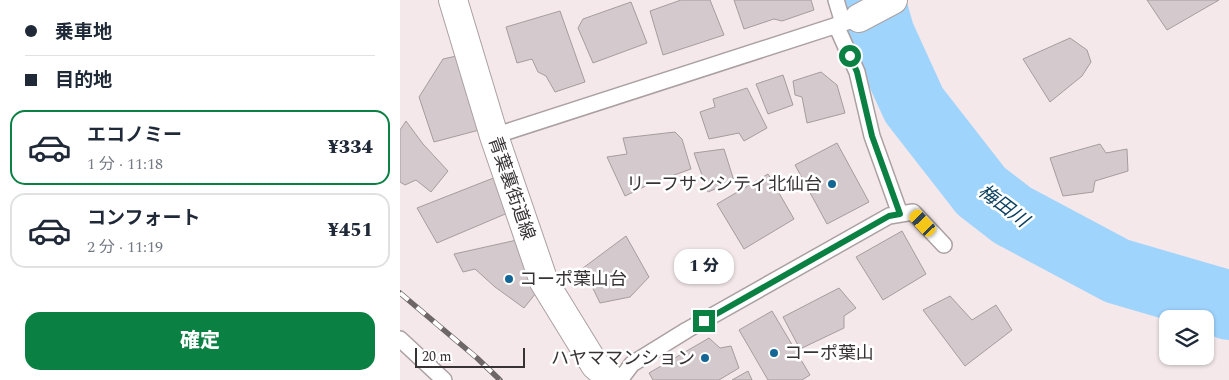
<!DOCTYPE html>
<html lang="ja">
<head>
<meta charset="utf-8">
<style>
  body { margin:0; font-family:Spectral,"Noto Sans JP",serif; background:#f6f6f7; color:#1f2937; height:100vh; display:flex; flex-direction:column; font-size:19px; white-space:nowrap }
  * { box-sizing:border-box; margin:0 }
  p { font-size:16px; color:#747a83 }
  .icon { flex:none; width:28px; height:28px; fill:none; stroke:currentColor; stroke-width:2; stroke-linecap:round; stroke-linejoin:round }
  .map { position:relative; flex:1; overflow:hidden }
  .sheet { display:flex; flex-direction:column; background:#fff; width:400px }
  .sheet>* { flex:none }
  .hud { display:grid; align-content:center; height:110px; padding:0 25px; background:#fff }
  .controls { position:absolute; left:759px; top:310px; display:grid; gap:10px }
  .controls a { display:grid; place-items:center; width:55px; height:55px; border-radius:10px; background:#fff; box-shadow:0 1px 4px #0004; font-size:25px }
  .scale { position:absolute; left:15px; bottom:12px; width:110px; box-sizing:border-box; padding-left:5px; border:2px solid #373334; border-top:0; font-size:14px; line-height:18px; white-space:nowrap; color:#373334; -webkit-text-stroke:4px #fff; paint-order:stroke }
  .end { position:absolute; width:22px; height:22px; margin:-11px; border:6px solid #0b8043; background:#fff; box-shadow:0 0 0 2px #fff }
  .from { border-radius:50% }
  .bubble { position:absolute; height:35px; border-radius:15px; background:#fff; box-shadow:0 1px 4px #0004; font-size:16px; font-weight:800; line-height:35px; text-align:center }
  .car { position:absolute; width:15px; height:30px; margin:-15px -8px; border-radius:6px; box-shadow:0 0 4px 1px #0007; background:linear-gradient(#f5c518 24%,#345 0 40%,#f5c518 0 76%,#345 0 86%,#f5c518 0) }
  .hud b { display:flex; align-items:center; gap:18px; height:48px; font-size:19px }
  .hud b+b { border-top:1px solid #e0e1e3 }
  .hud i { width:12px; height:12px; background:#1f2937 }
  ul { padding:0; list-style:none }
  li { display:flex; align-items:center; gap:15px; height:75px; margin:0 10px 8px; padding:0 15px; border:2px solid #e0e1e3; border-radius:15px }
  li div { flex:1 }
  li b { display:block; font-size:19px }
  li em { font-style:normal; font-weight:800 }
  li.selected { border-color:#0b8043 }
  li>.icon { width:45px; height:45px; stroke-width:1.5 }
  .cta { display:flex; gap:10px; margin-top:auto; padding:10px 25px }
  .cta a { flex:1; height:58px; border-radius:15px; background:#0b8043; color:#fff; font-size:20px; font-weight:800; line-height:58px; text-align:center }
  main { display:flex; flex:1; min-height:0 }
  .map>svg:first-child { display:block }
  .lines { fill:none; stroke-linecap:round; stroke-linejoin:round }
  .river { stroke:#9fd4fd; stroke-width:66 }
  .building { fill:#d4c9cc; stroke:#a69c9e }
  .service-casing { stroke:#aba0a2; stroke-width:18 }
  .minor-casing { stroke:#aba0a2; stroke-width:30 }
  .tertiary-casing { stroke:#aba0a2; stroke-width:30 }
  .service { stroke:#fff; stroke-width:15 }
  .minor { stroke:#fff; stroke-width:28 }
  .tertiary { stroke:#fff; stroke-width:28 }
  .rail-casing { stroke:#6d6768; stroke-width:5.5 }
  .rail { stroke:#fff; stroke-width:4; stroke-dasharray:11; stroke-linecap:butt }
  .route { stroke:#0b8043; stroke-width:6 }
  .poi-dot { fill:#146697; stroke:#fff; stroke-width:2 }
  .labels { text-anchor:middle; stroke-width:5; stroke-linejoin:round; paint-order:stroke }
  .poi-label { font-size:18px; fill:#373334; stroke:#fff; text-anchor:end }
  .street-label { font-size:18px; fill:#373334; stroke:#fff }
  .water-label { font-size:19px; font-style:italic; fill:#083e5e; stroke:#fff }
</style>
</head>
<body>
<main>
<section class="sheet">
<div class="hud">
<b><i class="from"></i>乗車地</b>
<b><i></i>目的地</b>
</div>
<ul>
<li class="selected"><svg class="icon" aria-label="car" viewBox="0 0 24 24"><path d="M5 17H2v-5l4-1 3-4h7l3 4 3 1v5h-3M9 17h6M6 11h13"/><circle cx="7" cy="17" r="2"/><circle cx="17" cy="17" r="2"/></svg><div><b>エコノミー</b><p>1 分 · 11:18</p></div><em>¥334</em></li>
<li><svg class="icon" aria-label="car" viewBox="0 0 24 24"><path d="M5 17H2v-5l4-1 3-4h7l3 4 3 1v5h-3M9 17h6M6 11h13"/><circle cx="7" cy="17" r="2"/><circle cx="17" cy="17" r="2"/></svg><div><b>コンフォート</b><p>2 分 · 11:19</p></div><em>¥451</em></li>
</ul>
<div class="cta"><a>確定</a></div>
</section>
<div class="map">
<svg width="829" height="380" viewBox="0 0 829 380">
  <rect width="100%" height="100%" fill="#f4e8ea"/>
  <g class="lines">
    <path class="river" d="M 472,0 L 482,35 L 514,105 L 581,191 L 612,215 L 717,271 L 820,301 L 829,307"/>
  </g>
  <path class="building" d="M 281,0 L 310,0 L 324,35 L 263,55 L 250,11 Z
    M 334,0 L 411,0 L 414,10 L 382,21 L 374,19 L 344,29 Z
    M 747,0 L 819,0 L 767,30 Z
    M 231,2 L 247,43 L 193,63 L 178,28 L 183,19 Z
    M 160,11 L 185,82 L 155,92 L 146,76 L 138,72 L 132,59 L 117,63 L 106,27 Z
    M 670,38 L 687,50 L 691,62 L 682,76 L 650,102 L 623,59 Z
    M 61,55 L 83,129 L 34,142 L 19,97 L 43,59 Z
    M 421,72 L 437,85 L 445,113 L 407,123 L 402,97 L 395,95 L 393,81 Z
    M 383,75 L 393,105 L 368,114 L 356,84 Z
    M 347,88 L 367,128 L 344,141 L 339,133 L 309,139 L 300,112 L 315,107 L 313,99 Z
    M 6,121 L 23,144 L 48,171 L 31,192 L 16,180 L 5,185 L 0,182 L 0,130 Z
    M 275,132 L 282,139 L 291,169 L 252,183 L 225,196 L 207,157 L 227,154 L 223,138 Z
    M 437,143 L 469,202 L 427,224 L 395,165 Z
    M 700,144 L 706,153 L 727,149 L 728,171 L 695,181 L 693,192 L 663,196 L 650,158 Z
    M 324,149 L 334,181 L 308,192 L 294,153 Z
    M 368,174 L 394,219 L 344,249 L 317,204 Z
    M 96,177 L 110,212 L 37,243 L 17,208 Z
    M 502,231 L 526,274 L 483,300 L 456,257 Z
    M 226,236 L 249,277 L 230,297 L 200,303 L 183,268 Z
    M 117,240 L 136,293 L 124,308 L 95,287 L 75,269 L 63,272 L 54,254 Z
    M 439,288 L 456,308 L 444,316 L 444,328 L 400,349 L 383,317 Z
    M 550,296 L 572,320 L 596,305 L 612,330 L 565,366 L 523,310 Z
    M 372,311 L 410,375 L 402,380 L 368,380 L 339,330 Z
    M 309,338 L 320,348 L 331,346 L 339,368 L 319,380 L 253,380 L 249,373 Z
    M 348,371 L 352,380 L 332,380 Z"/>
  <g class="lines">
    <defs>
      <path id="service" d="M 436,0 L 443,23
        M 436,25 L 457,72 L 472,136 L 500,214
        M 94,136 L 459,18
        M 0,339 L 44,380
        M 220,380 L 232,364 L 287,330 L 489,216 L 513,212 L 544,245"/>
      <path id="minor" d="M 459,18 L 493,0"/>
      <path id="tertiary" d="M 53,0 L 94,136 L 144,282 L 195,365 L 212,380"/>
    </defs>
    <use href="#service" class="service-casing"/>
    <use href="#minor" class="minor-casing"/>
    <use href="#tertiary" class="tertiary-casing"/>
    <use href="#service" class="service"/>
    <use href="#minor" class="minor"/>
    <use href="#tertiary" class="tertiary"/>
    <defs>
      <path id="rail" d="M 0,293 L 77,358 L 100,380"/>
    </defs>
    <use href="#rail" class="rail-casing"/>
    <use href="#rail" class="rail"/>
  </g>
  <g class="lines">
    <path class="route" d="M 304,321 L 489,216 L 500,214 L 472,136 L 457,72 L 450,56"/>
  </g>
  <g class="poi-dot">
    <circle cx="432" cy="184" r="5"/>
    <circle cx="109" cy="279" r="5"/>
    <circle cx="374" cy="353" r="5"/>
    <circle cx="305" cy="358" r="5"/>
  </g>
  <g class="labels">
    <g class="poi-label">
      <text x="422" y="190">リーフサンシティ北仙台</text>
      <text x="119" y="285" text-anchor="start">コーポ葉山台</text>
      <text x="384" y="359" text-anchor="start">コーポ葉山</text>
      <text x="295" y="364">ハヤママンション</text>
    </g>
    <g class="street-label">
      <text transform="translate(112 188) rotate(71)" y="6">青葉裏街道線</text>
    </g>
    <g class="water-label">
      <text transform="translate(604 205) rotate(37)" y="7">梅田川</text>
    </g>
  </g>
</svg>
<div class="controls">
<a><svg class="icon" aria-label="layers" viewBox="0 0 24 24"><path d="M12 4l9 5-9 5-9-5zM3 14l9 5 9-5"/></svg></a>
</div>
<div class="scale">20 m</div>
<i class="end from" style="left:450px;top:56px"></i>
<i class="end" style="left:304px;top:321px"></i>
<div class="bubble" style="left:274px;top:249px;width:60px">1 分</div>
<i class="car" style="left:523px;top:223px;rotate:317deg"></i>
</div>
</main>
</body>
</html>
